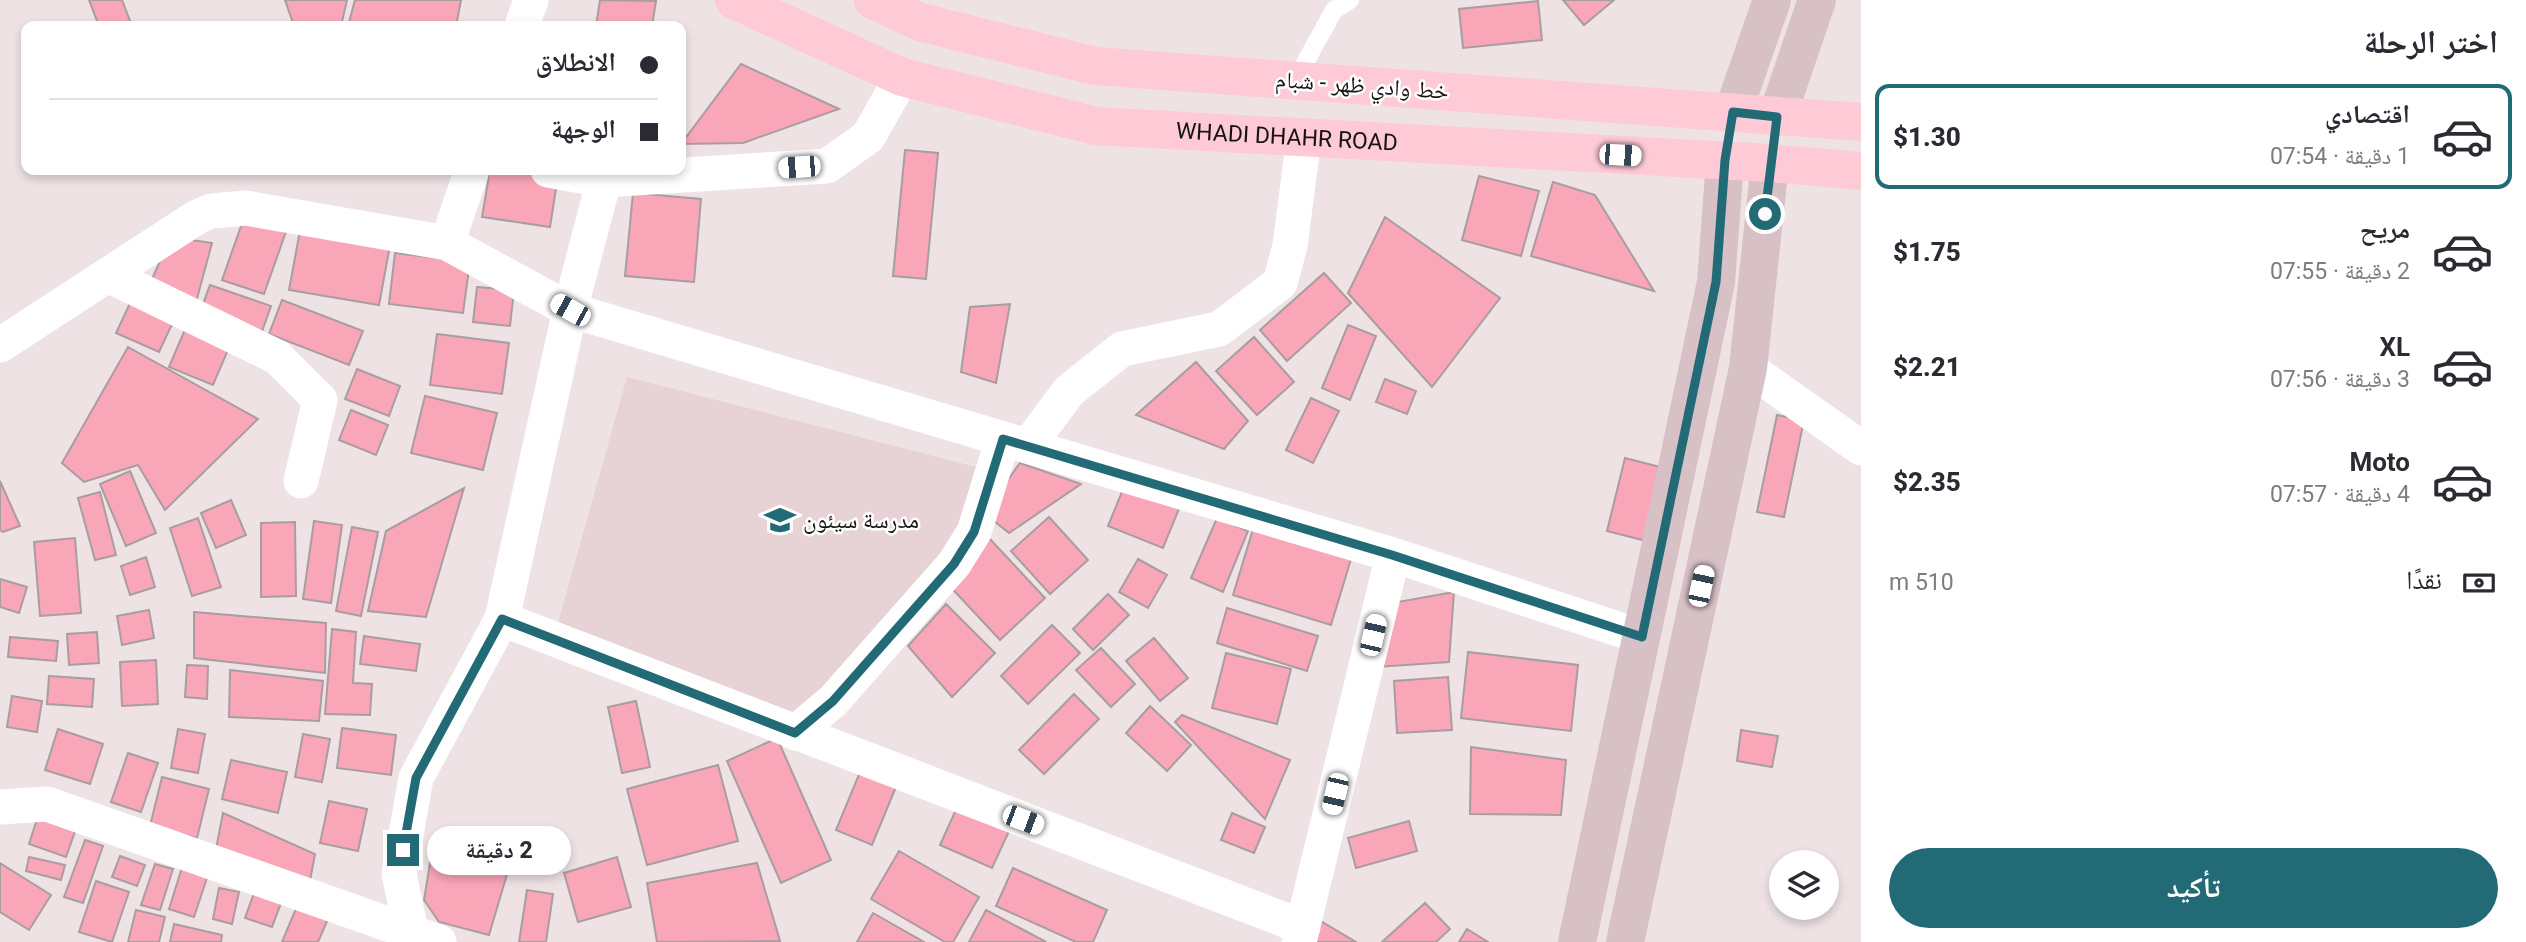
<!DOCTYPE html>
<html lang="ar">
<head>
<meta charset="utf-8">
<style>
  body { margin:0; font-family:Roboto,"Noto Naskh Arabic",sans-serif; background:#f7f7f7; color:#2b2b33; direction:rtl; height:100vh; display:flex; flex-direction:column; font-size:26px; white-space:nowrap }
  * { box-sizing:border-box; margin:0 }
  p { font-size:23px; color:#7c7c81 }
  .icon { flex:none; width:38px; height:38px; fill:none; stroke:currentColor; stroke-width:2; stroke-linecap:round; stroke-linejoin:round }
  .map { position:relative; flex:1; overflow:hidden; direction:ltr }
  .details { display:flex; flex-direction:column; background:#fff; width:665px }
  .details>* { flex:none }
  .top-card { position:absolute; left:21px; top:21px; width:665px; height:154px; border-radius:14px; box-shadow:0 4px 10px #0003; direction:rtl; display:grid; align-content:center; height:154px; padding:0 28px; background:#fff }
  .controls { position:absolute; left:1769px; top:850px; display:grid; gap:14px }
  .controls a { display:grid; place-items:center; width:70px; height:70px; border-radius:50%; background:#fff; box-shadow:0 4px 10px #0003; font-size:35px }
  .end { position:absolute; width:32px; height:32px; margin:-16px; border:9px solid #226b76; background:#fff; box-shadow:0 0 0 4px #fff }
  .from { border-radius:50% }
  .bubble { position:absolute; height:49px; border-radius:24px; background:#fff; box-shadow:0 4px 10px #0003; font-size:23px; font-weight:800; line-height:49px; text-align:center; direction:rtl }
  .car { position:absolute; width:21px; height:42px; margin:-21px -10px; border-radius:9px; box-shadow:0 0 5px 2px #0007; background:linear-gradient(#fff 24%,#345 0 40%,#fff 0 76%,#345 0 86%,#fff 0) }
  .top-card b { display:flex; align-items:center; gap:24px; height:66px; font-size:26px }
  .top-card b+b { border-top:2px solid #e1e1e2 }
  .top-card i { width:18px; height:18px; background:#2b2b33 }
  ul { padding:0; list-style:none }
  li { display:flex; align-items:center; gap:21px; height:105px; margin:0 14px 10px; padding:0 14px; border:4px solid transparent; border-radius:14px }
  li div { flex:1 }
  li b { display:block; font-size:26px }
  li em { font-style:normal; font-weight:800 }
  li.current { border-color:#226b76 }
  li>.icon { width:63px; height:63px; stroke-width:1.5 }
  h2 { padding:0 28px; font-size:32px; line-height:84px }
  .pay { display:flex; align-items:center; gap:18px; height:77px; padding:0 28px; font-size:26px }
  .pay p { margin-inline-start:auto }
  .action { display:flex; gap:14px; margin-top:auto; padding:14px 28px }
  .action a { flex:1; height:80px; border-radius:42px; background:#226b76; color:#fff; font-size:28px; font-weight:800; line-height:80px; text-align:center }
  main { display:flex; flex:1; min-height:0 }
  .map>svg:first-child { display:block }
  .built { fill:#e7d2d6 }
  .building { fill:#faa6b9; stroke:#a89d9f; stroke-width:2 }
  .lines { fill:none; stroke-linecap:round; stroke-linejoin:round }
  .lane { stroke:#fff; stroke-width:18 }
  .street { stroke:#fff; stroke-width:35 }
  .secondary { stroke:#d7c1c6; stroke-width:38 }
  .primary { stroke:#fecad6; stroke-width:38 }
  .route { stroke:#226b76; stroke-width:9 }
  .labels { text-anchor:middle; stroke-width:5; stroke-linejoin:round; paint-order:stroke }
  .street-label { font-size:23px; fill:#171314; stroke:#fff }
  .poi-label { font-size:23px; fill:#171314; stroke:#fff; text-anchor:start }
</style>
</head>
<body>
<main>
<section class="details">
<h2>اختر الرحلة</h2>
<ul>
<li class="current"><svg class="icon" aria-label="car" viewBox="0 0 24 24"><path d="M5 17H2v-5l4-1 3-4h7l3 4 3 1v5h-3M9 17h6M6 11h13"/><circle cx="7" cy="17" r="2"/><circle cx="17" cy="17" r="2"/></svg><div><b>اقتصادي</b><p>1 دقيقة · 07:54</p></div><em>$1.30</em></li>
<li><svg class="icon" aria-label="car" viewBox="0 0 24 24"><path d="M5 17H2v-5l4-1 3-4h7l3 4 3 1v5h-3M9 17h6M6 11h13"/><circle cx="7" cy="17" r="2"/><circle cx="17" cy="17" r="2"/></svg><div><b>مريح</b><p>2 دقيقة · 07:55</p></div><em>$1.75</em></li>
<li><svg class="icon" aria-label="car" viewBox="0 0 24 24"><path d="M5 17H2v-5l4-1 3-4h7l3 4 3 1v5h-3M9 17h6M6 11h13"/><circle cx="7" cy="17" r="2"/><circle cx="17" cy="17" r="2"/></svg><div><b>XL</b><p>3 دقيقة · 07:56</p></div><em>$2.21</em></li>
<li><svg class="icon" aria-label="car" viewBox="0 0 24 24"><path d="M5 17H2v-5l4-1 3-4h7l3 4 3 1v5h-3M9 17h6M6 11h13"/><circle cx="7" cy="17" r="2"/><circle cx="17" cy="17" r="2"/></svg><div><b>Moto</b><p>4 دقيقة · 07:57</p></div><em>$2.35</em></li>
</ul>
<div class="pay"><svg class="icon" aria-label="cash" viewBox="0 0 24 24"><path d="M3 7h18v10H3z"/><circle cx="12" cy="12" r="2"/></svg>نقدًا<p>510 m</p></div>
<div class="action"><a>تأكيد</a></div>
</section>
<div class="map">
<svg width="1861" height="942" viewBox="0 0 1861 942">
  <rect width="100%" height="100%" fill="#eee2e4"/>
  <path class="built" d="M 627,377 L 999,473 L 948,567 L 805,719 L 556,630 Z"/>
  <path class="building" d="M 89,0 L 122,0 L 132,26 L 99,26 Z
    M 285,0 L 347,0 L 341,26 L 294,26 Z
    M 355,0 L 461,0 L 456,26 L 348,26 Z
    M 600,0 L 656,1 L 652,26 L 596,26 Z
    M 1563,0 L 1614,0 L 1584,25 Z
    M 1538,1 L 1542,40 L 1463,48 L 1459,9 Z
    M 741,64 L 839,109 L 743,143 L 681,144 Z
    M 905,150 L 938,153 L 926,279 L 893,276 Z
    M 490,170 L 518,170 L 558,176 L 550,227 L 482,217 Z
    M 1479,176 L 1539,191 L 1521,256 L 1462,240 Z
    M 1553,182 L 1595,195 L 1654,291 L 1531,256 Z
    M 633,193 L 701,199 L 694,282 L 625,276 Z
    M 246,212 L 288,226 L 264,294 L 222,280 Z
    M 1385,217 L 1500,298 L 1432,387 L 1348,293 Z
    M 301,225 L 391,240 L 379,305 L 289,290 Z
    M 171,237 L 212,243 L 195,306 L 146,292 Z
    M 395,253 L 470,262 L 463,313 L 389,304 Z
    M 1324,273 L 1351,303 L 1287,361 L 1260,330 Z
    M 210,285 L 271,306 L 260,337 L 199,315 Z
    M 477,287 L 514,290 L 510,326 L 473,322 Z
    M 132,299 L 175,318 L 159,352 L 116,333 Z
    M 282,300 L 363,331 L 349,365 L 269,334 Z
    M 1010,304 L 996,383 L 961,372 L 970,307 Z
    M 189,320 L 233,338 L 213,385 L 169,367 Z
    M 1348,325 L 1376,336 L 1350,400 L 1322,388 Z
    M 437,334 L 509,343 L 502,394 L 430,385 Z
    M 1254,337 L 1294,382 L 1257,415 L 1216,371 Z
    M 128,347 L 258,419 L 165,510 L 138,465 L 84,482 L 62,463 Z
    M 1196,362 L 1248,421 L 1224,449 L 1136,415 Z
    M 357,369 L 400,386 L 389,416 L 345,399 Z
    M 1385,379 L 1416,391 L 1407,414 L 1376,402 Z
    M 425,396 L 497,413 L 483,470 L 411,453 Z
    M 1311,398 L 1339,411 L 1313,463 L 1286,450 Z
    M 351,410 L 388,425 L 376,455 L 339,440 Z
    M 1777,415 L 1804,420 L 1784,517 L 1757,512 Z
    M 1625,458 L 1668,469 L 1650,542 L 1607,531 Z
    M 1020,463 L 1081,484 L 1009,533 L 984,513 Z
    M 130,471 L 156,533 L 126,546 L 100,484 Z
    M 0,481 L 20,526 L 3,532 L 0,530 Z
    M 1126,482 L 1181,504 L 1163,548 L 1108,526 Z
    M 464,488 L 426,617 L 368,611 L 386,531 Z
    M 100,492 L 116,555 L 95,560 L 78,498 Z
    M 231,500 L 246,535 L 216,548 L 201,513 Z
    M 1049,517 L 1088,560 L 1050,594 L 1011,551 Z
    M 198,518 L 221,587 L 192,596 L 170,528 Z
    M 1217,518 L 1248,531 L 1223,592 L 1191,578 Z
    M 314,521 L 342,525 L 331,603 L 303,599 Z
    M 295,522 L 296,596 L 261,597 L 261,523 Z
    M 1254,526 L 1352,556 L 1331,625 L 1233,595 Z
    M 352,527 L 378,532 L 361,616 L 336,611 Z
    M 75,538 L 81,613 L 40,616 L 34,542 Z
    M 989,538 L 1045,598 L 1000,640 L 944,580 Z
    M 146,557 L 155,587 L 130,595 L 121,566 Z
    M 1138,559 L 1167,575 L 1148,608 L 1119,592 Z
    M 0,579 L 27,587 L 19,613 L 0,607 Z
    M 1454,592 L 1449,662 L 1377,667 L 1392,603 Z
    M 1108,594 L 1129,615 L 1093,650 L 1073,629 Z
    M 946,604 L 995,653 L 952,697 L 908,646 Z
    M 1227,608 L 1318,636 L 1307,671 L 1217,643 Z
    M 149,610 L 154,638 L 122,645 L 117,616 Z
    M 194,612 L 326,623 L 325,673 L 194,658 Z
    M 1052,625 L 1080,653 L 1028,704 L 1001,676 Z
    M 332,629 L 356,632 L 353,683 L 372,684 L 370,715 L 325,714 Z
    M 97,632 L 99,663 L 69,665 L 67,634 Z
    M 364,636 L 420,644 L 416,671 L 360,664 Z
    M 10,637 L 58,641 L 56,661 L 8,657 Z
    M 1154,638 L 1188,678 L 1160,701 L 1126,661 Z
    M 1101,648 L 1135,684 L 1111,707 L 1076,670 Z
    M 1468,652 L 1578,665 L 1571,731 L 1461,718 Z
    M 1226,653 L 1291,669 L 1277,724 L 1212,708 Z
    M 156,660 L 158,704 L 122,706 L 120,662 Z
    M 187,665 L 208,666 L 207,699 L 185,697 Z
    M 230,670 L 323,681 L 319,721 L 229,717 Z
    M 49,676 L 94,679 L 92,707 L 47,704 Z
    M 1448,677 L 1452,730 L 1397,733 L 1394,681 Z
    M 1074,694 L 1099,719 L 1044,774 L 1019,750 Z
    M 12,696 L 42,701 L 37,732 L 7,727 Z
    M 636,701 L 650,767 L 622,773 L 608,707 Z
    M 1150,706 L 1191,745 L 1167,771 L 1126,733 Z
    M 1182,715 L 1290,760 L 1265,819 L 1175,722 Z
    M 342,728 L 396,735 L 391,775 L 337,768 Z
    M 58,729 L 103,744 L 90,784 L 45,770 Z
    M 178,729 L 205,734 L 198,773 L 171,768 Z
    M 1741,730 L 1778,736 L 1772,767 L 1737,761 Z
    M 303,734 L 330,739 L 322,782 L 295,777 Z
    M 777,738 L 831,860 L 781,883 L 727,761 Z
    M 1471,747 L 1566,760 L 1561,815 L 1470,814 Z
    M 128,753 L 158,763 L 141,812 L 111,802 Z
    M 231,760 L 287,772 L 278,813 L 222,799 Z
    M 718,765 L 738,841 L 647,865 L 627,789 Z
    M 860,772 L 896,787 L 872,845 L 836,830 Z
    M 162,777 L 209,789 L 197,838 L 150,826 Z
    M 329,801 L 367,809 L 358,851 L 320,843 Z
    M 959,803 L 1011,827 L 992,868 L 940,845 Z
    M 40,810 L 78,823 L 66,857 L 29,844 Z
    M 223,813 L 315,854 L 309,886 L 216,849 Z
    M 1232,813 L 1265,827 L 1254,853 L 1221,840 Z
    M 1409,821 L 1417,851 L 1356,868 L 1348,838 Z
    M 85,840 L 103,846 L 83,903 L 64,897 Z
    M 432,851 L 511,861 L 489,935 L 439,922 L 424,900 Z
    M 899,851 L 979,897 L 953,942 L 945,942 L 871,899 Z
    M 120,856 L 145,865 L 137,886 L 112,877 Z
    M 29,857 L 65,865 L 61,880 L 26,871 Z
    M 617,857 L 631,907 L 578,922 L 564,873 Z
    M 184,861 L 210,869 L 194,917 L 169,909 Z
    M 0,863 L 51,895 L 29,930 L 0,912 Z
    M 757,863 L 780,941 L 657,942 L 647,883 Z
    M 155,864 L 173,869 L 160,910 L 141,905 Z
    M 1013,868 L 1107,910 L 1093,942 L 1076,942 L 996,906 Z
    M 96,881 L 129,892 L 112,942 L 79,932 Z
    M 219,888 L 239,892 L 232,924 L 213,919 Z
    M 527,890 L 553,894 L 546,942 L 519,942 Z
    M 254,893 L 281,903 L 272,927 L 245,918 Z
    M 1425,903 L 1450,929 L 1436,942 L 1382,942 Z
    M 297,906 L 328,919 L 318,942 L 282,942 Z
    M 136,910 L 165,917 L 159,942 L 128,942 Z
    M 986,910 L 1046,942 L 969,942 Z
    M 873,913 L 924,942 L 857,942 Z
    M 1314,917 L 1356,942 L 1306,942 Z
    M 174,924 L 222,935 L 221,942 L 170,942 Z
    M 1467,929 L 1488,942 L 1459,942 Z"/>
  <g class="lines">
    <path class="lane" d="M 1295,81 L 1334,10 L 1350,0"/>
    <path class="street" d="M 522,26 L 531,0
      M 548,170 L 604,180 L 827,166 L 868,137 L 902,77
      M 447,243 L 472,170
      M 108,275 L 277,357 L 320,400 L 301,481
      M 0,345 L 197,217 L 211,211 L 246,208 L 447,243 L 570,310 L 1393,555 L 1642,637
      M 1748,368 L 1861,448
      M 1028,446 L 1069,391 L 1122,349 L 1219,329 L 1280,283 L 1290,246 L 1304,137
      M 502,619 L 1303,927
      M 795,733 L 833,701 L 954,564 L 974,532 L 1003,439
      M 0,807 L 47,804 L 439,942
      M 407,942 L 411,931 L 399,874 L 416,778 L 502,619 L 570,310 L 604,180
      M 1299,942 L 1393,555"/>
    <path class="secondary" d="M 1733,112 L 1772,0
      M 1777,117 L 1817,0
      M 1577,942 L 1716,282 L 1725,161
      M 1625,942 L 1748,368 L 1770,163"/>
    <g class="primary">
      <path id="s1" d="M 734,0 L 902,77 L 1096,126 L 1770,163 L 1861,171"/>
      <path d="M 873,0 L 920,22 L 1095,66 L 1861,122"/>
    </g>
  </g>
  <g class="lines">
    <path class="route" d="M 403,850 L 416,778 L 502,619 L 795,733 L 833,701 L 954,564 L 974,532 L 1003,439 L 1392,555 L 1642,637 L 1716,282 L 1725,160 L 1733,112 L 1777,117 L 1765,214"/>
  </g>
  <defs>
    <symbol id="school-bare" viewBox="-9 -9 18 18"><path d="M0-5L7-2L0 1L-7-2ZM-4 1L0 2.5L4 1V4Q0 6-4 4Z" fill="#226b76" stroke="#fff" stroke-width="2.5" paint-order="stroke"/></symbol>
  </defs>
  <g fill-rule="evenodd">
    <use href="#school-bare" x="758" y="498" width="44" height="44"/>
  </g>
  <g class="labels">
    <g class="street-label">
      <text transform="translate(1362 85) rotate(4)" y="8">خط وادي ظهر - شبام</text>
      <text dy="8" stroke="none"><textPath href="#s1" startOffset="576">WHADI DHAHR ROAD</textPath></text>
    </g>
    <g class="poi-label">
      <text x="803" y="528">مدرسة سيئون</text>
    </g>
  </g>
</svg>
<div class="controls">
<a><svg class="icon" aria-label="layers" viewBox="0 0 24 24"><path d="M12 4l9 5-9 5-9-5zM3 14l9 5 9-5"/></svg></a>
</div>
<i class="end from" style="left:1765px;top:214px"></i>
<i class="end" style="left:403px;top:850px"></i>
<div class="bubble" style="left:427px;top:826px;width:144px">2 دقيقة</div>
<i class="car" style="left:1620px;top:155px;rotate:93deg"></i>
<i class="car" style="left:799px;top:167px;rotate:266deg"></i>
<i class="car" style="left:570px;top:310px;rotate:299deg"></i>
<i class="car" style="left:1701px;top:586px;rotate:12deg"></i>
<i class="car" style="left:1373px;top:635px;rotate:13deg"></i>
<i class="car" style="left:1335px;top:794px;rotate:193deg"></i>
<i class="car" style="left:1023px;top:820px;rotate:111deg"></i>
<div class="top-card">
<b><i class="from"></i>الانطلاق</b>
<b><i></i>الوجهة</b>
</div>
</div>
</main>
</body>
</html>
